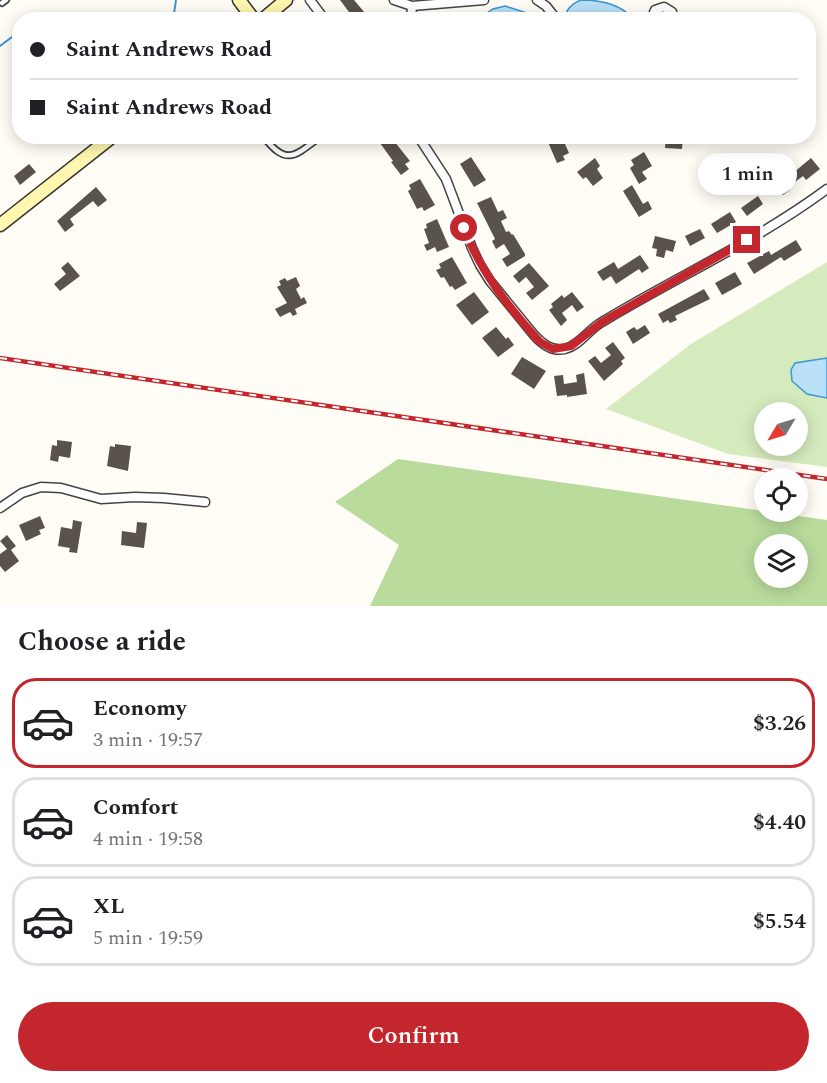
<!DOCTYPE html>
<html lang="en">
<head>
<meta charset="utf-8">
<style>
  body { margin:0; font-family:Spectral,serif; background:#f6f6f6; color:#202124; height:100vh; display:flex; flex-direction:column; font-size:22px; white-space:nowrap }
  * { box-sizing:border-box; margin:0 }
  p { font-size:20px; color:#757577 }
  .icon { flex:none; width:33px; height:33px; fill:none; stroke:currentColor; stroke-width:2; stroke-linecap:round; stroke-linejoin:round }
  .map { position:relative; height:606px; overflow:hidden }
  .details { display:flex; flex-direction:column; background:#fff; flex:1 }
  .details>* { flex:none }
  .banner { position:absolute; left:12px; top:12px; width:804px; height:132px; border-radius:24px; box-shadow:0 3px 15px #0003; display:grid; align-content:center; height:132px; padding:0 18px; background:#fff }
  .needle { width:39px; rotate:232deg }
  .buttons { position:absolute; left:754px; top:402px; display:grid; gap:12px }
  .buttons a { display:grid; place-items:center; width:54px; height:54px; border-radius:50%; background:#fff; box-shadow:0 3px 15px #0003; font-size:30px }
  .end { position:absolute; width:27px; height:27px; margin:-14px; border:8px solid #c4262e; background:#fff; box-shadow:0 0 0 3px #fff }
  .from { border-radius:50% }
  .bubble { position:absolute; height:42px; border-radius:21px; background:#fff; box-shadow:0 3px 15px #0003; font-size:20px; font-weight:600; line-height:42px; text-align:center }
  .banner b { display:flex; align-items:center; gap:21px; height:57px; font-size:22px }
  .banner b+b { border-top:2px solid #e0e0e0 }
  .banner i { width:15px; height:15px; background:#202124 }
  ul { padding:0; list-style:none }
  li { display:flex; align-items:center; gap:18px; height:90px; margin:0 12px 9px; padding:0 6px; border:3px solid #e0e0e0; border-radius:24px }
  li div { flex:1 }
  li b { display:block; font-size:22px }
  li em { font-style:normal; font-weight:600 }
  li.active { border-color:#c4262e }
  li>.icon { width:54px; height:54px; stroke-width:1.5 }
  h2 { padding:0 18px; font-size:27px; line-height:72px }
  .button { display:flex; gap:12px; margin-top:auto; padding:12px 18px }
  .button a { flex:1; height:69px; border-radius:36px; background:#c4262e; color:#fff; font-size:24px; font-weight:600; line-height:69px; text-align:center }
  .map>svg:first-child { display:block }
  .green { fill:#d5ebbd; fill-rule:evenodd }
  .forest { fill:#b9dc9c; fill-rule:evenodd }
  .water { fill:#b9e0f7; stroke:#3f96cf; stroke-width:1.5 }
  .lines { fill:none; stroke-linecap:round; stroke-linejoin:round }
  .stream { stroke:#3f96cf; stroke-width:2 }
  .building { fill:#5a524d }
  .lane-casing { stroke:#444; stroke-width:8 }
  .street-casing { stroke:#444; stroke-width:11 }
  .secondary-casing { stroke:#333; stroke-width:15 }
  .lane { stroke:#fff; stroke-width:4.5 }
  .street { stroke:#fff; stroke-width:8 }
  .secondary { stroke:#fff6b0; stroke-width:12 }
  .rail-casing { stroke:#c4262e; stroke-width:4.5 }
  .rail { stroke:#fff; stroke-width:2; stroke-dasharray:7; stroke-linecap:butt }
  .route { stroke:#c4262e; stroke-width:8 }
</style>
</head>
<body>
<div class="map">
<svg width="827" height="606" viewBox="0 0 827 606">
  <rect width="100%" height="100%" fill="#fffdf5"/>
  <path class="green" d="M 827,262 L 827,467 L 728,454 L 606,409 L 691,344 ZM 765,412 L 798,412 L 798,446 L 765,446 Z"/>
  <path class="forest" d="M 398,459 L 827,520 L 827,606 L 370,606 L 399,545 L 335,502 ZM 765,544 L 798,544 L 798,578 L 765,578 Z"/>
  <path class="water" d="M 581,0 C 599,0 621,4 633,19 L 569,19 L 567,11 C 571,5 574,3 581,0 Z
    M 505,6 L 524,12 L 537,19 L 478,19 L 493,9 Z
    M 827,358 L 827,398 L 807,394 L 792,381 L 791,370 L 795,363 Z"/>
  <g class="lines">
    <path class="stream" d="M 173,20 L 176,0
      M 0,46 L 20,31"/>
  </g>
  <path class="building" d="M 340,0 L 354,0 L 371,20 L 355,20 Z
    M 375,136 L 390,136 L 410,161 L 405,164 L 409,169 L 401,175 L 391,162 L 393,161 Z
    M 560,136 L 569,136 L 572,141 L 565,144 L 569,153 L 563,156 L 565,160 L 557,163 L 548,142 Z
    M 666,136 L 683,136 L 682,149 L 665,148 Z
    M 644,152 L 652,166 L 642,172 L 647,179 L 639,184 L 630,168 L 634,165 L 631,160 Z
    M 471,157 L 486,180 L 474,187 L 460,164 Z
    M 595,158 L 600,166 L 597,169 L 603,178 L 593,186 L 586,177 L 583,179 L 577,172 Z
    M 811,158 L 820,169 L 806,180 L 803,176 L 788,187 L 790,190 L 783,195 L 774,183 L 791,170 L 793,173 Z
    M 29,164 L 36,172 L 20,185 L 14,176 Z
    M 420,179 L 435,205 L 424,211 L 422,207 L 417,209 L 408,191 L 411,189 L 409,185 Z
    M 632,185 L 643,204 L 648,201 L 652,209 L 639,217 L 623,191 Z
    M 96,187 L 107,200 L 98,207 L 93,201 L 70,219 L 74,225 L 65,232 L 57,221 Z
    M 758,196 L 763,204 L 747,216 L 741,208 Z
    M 491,197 L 498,212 L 503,210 L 507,218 L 501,221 L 506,232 L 509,231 L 512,235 L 513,234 L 525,254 L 525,256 L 507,267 L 502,259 L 510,254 L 504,244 L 496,249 L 492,241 L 495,239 L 477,203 Z
    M 730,212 L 736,222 L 717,233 L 711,224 Z
    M 437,219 L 449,247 L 437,252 L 435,247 L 427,251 L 424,245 L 429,243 L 424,229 L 427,228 L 426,224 Z
    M 700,229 L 705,238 L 690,246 L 685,236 Z
    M 655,236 L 676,241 L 673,252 L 666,250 L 664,258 L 656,256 L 657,249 L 652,248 Z
    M 796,240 L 802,250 L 784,261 L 781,257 L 754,274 L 747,263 L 769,251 L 771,255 Z
    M 640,255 L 649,268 L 642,273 L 639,269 L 616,284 L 611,276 L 603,281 L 597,272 L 614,262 L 618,269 Z
    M 452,257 L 467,283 L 455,290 L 452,286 L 450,287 L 444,277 L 441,278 L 436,270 L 441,268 L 439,264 Z
    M 68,262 L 80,276 L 60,291 L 54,284 L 66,274 L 61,268 Z
    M 529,263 L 549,286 L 532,300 L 526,293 L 534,287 L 526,277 L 519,283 L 513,276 Z
    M 735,272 L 742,284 L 722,295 L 715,283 Z
    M 296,277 L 300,286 L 296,289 L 301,299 L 304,297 L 307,303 L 295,309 L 297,314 L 293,316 L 290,312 L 280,317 L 275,309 L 287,303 L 277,287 L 281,285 L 279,281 L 285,278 L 287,281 Z
    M 704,289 L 710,299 L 675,316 L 677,320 L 670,323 L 668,320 L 663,323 L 658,314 Z
    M 474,292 L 489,312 L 472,325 L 456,305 Z
    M 572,292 L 584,307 L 577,312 L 572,305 L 562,313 L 567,320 L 561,326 L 549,310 L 553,307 L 551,304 L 562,295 L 564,298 Z
    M 645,325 L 650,333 L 633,344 L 626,332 L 634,327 L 637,330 Z
    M 496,327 L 506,339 L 508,337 L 514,345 L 498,357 L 482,338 Z
    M 613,342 L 625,358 L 621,361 L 623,364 L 604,381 L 588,361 L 595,356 L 601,363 L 611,355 L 605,348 Z
    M 522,357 L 546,371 L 534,389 L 511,374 Z
    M 584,373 L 587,394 L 567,397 L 567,395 L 557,396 L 554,376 L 563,375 L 564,384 L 577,382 L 576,375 Z
    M 57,440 L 72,442 L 70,458 L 59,456 L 58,462 L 50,460 L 52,445 L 57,446 Z
    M 115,444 L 131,446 L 128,471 L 107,466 L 110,446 L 115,447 Z
    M 40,516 L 45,528 L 39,530 L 41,534 L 26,541 L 19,525 Z
    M 73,520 L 82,522 L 77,553 L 69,552 L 70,548 L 58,546 L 61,527 L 72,529 Z
    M 137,522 L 147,523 L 144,548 L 121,545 L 122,531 L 136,533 Z
    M 7,535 L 16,546 L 11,550 L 19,561 L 5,572 L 0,566 L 0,554 L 7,549 L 0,541 Z"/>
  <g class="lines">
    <defs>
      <path id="lane" d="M 2,3 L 6,0
        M 263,136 C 286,166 294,157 320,137"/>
      <path id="street" d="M 310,0 L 325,20
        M 394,0 L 412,6 L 484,0
        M 537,0 L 546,6 L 557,20
        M 411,20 L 412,6
        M 651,20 L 655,10 L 664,7 L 672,12 L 675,20
        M 418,136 L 446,179 L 472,248 L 480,265 L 490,281 L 534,335 C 542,344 552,352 565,349 C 580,345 589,329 602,322 C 676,277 757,241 827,189
        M 0,508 L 22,493 L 41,487 L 61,488 L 101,499 L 135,497 L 164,498 L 205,502"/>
      <path id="secondary" d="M 239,0 L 254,20
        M 262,20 L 286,0
        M 0,225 L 113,136"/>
    </defs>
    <use href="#lane" class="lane-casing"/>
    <use href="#street" class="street-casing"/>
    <use href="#secondary" class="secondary-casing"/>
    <use href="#lane" class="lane"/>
    <use href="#street" class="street"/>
    <use href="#secondary" class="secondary"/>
    <defs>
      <path id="rail" d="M 0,358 L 827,479"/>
    </defs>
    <use href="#rail" class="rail-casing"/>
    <use href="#rail" class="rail"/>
  </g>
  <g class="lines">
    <path class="route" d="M 464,228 C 480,271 509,308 540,342 L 553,349 L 571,346 L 602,322 L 747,240"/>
  </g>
</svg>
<div class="buttons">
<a><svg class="needle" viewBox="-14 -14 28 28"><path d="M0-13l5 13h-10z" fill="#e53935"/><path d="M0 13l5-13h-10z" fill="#757577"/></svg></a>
<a><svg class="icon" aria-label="locate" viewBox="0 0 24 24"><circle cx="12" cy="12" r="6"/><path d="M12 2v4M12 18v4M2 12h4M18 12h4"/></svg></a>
<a><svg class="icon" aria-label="layers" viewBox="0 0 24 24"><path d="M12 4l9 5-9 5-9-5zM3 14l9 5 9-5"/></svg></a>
</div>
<i class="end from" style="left:464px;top:228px"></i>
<i class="end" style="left:747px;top:240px"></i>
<div class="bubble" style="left:698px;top:153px;width:99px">1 min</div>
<div class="banner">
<b><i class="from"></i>Saint Andrews Road</b>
<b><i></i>Saint Andrews Road</b>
</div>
</div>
<section class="details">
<h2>Choose a ride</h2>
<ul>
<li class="active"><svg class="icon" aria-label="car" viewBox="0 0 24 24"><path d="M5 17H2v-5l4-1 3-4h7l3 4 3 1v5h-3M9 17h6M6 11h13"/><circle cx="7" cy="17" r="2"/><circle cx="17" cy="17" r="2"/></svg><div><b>Economy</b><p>3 min · 19:57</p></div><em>$3.26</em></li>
<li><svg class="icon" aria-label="car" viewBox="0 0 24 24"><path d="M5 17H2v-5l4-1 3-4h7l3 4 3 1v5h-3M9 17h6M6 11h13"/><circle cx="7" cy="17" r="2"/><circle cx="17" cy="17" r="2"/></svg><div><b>Comfort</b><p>4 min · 19:58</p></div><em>$4.40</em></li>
<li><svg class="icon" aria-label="car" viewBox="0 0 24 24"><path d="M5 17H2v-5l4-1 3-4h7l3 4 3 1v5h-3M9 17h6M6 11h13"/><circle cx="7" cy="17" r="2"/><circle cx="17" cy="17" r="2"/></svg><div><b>XL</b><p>5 min · 19:59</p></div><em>$5.54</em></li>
</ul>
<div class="button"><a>Confirm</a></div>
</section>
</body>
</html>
